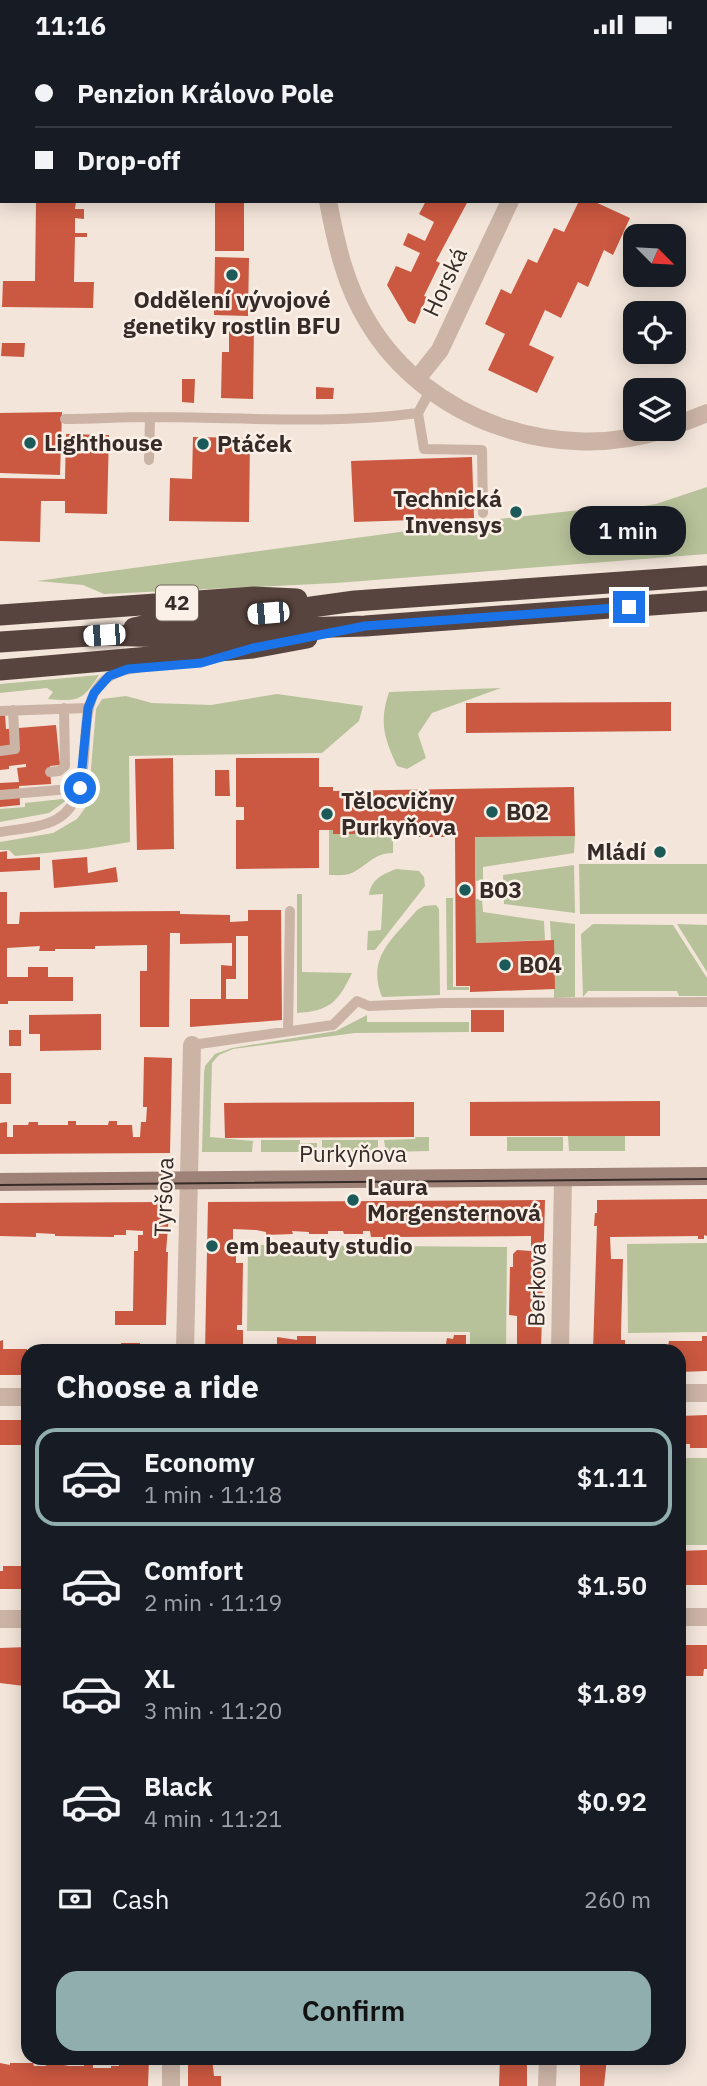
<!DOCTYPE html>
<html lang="en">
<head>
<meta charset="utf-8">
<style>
  body { margin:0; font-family:"IBM Plex Sans",sans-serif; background:#20242c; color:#f1f3f6; height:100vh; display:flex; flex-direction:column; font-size:26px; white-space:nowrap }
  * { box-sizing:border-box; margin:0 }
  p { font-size:23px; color:#9ea1a6 }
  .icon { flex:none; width:38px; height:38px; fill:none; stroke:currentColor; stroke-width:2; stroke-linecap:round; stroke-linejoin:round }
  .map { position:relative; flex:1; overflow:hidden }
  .drawer { position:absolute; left:21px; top:1295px; width:665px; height:721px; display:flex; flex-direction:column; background:#171b24; border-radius:21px; box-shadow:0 4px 18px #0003 }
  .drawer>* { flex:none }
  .banner { position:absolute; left:0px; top:0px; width:707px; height:154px; box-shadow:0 4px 18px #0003; display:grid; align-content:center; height:154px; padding:0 35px; background:#171b24 }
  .needle { width:46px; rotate:114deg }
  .fabs { position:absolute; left:623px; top:175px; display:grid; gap:14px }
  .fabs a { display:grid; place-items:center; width:63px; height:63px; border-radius:14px; background:#171b24; box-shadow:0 4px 18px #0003; font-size:35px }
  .end { position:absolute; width:32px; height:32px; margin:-16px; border:9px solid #1a73e8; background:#fff; box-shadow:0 0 0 4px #fff }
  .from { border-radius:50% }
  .bubble { position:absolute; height:49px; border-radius:21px; background:#171b24; box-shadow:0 4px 18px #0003; font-size:23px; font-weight:600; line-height:49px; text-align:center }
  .car { position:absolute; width:21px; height:42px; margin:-21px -10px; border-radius:9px; box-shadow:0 0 5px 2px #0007; background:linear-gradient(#fff 24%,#345 0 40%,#fff 0 76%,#345 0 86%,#fff 0) }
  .banner b { display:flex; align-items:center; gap:24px; height:66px; font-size:26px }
  .banner b+b { border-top:2px solid #363941 }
  .banner i { width:18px; height:18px; background:#f1f3f6 }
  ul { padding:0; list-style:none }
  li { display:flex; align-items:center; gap:21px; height:98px; margin:0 14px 10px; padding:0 21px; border:4px solid transparent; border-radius:21px }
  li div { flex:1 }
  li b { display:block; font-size:26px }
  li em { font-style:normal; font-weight:600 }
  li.current { border-color:#91aeaf }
  li>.icon { width:63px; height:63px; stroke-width:1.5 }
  h2 { padding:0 35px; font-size:32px; line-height:84px }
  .pay { display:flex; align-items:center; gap:18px; height:77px; padding:0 35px; font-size:26px }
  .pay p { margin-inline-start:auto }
  .cta { display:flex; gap:14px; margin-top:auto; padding:14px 35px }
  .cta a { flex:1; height:80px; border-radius:21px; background:#91aeaf; color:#111; font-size:28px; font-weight:600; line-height:80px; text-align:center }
  .status { display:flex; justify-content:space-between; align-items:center; height:49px; padding:0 35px; background:#171b24; direction:ltr }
  .status svg { height:19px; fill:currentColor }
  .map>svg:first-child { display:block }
  .green { fill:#b7c29a }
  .building { fill:#cb5840; fill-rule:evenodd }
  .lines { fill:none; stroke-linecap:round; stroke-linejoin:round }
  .lane { stroke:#cbb4a6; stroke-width:10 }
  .street { stroke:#cbb4a6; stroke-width:18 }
  .secondary { stroke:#9f8277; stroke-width:18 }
  .highway { stroke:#58443e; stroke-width:21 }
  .tram { stroke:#372b27; stroke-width:2 }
  .route { stroke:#1a73e8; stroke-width:9 }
  .poi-dot { fill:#1b5a59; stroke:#faf0e7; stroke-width:2.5 }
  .labels { text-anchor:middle; stroke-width:5; stroke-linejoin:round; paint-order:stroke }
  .shield { fill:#faf0e7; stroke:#726661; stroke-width:2 }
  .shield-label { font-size:21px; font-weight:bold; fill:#372b27 }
  .street-label { font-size:23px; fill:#372b27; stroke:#faf0e7 }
  .poi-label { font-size:23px; font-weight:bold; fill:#372b27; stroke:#faf0e7; text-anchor:start }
</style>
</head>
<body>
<div class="status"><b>11:16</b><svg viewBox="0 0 49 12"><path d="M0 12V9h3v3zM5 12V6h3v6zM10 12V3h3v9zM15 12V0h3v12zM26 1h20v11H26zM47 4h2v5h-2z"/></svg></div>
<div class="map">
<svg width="707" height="2037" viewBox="0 0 707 2037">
  <rect width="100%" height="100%" fill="#f3e5da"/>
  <path class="green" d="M 707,438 L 707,505 L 336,534 L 104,545 L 83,536 L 37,532 L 481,472 L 589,460 L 631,459 L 656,455 Z
    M 99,626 C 83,651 79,653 48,650 L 53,643 L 47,639 L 0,644 L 0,635 Z
    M 501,639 L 432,664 L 418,685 L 426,709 L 407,720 L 397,717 C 384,688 379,674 389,643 Z
    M 277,645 L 363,657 L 359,672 L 322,704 L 129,707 L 130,793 L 87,800 L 15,807 L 9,801 L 0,801 L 0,793 L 53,784 L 77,770 L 88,755 L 96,660 L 102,650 L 126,647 L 152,654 L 211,656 Z
    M 62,750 L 67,751 L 49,764 L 0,773 L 0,760 L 25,758 L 25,754 Z
    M 329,781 L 333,781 L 333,785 L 393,785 L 393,804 C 374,804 368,816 352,824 C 345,827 337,826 329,826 Z
    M 575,787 L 574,804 L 483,818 L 483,832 L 476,832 L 475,788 Z
    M 579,815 L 707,815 L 707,865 L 580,865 Z
    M 574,816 L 575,864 L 504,855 L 503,826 Z
    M 396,820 L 419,822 L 424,828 L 425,837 L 375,901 L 367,901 L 368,882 L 381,881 L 383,845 L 369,846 C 371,830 383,825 396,820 Z
    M 297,845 L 302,845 L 302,923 L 352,924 C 338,953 330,962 297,964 Z
    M 446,849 L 453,849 L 453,938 L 469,938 L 469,941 L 447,941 Z
    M 476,850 L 482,850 L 483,863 L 544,872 L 545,891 L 476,894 Z
    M 436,856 L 439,860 L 440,946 L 382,948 C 366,908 393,890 417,861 L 424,857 Z
    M 550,872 L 575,875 L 575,948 L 554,949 L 554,892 L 551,891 Z
    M 593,875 L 673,876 L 707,929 L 707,947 L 679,947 L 677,942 L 588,942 L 583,948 L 581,885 Z
    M 677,875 L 707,876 L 707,923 Z
    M 367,966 L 367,973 L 469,973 L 469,983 L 355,984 L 233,1000 L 219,1006 L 212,1014 L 210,1088 L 253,1092 L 252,1103 L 202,1103 L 204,1025 L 205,1017 L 215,1005 L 232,999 L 336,982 Z
    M 625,1087 L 625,1102 L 569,1102 L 568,1087 Z
    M 416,1088 L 429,1088 L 429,1102 L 386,1103 L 384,1091 L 415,1090 Z
    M 507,1088 L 563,1088 L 563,1102 L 507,1102 Z
    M 261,1091 L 300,1091 L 300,1094 L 317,1094 L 317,1103 L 261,1103 Z
    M 322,1091 L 378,1091 L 378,1103 L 322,1103 Z
    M 707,1194 L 707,1283 L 628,1284 L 627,1195 Z
    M 248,1196 L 507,1198 L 506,1302 L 470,1301 L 470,1283 L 247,1282 Z
    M 679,1409 L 707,1409 L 707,1496 L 679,1496 Z"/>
  <path class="building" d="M 36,152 L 76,152 L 75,160 L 84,160 L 84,170 L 75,169 L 75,184 L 87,184 L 87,188 L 75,188 L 74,233 L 94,233 L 93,259 L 2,258 L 3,232 L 35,232 Z
    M 215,152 L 244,152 L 244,202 L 215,202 Z
    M 426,152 L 468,152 L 436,212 L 440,214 L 424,247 L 427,248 L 415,275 L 408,272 L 387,236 L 396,217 L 411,223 L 420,204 L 403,196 L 408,184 L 425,192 L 434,173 L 419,165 Z
    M 579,152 L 593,152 L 630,169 L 613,206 L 604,201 L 588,238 L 578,233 L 561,269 L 545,261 L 529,296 L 554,308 L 537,344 L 488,321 L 505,285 L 485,275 L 501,240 L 511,245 L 528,210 L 537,214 L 554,179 L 564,183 Z
    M 215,208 L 249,209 L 248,267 L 214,266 Z
    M 229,276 L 254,276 L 253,350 L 221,349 L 222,303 L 229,303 Z
    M 2,294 L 25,294 L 24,308 L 1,307 Z
    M 182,330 L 195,330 L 194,354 L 182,353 Z
    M 316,338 L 334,339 L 333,350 L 316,350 Z
    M 62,363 L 60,426 L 0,424 L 0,364 Z
    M 66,385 L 109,386 L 107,465 L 65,464 L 65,452 L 41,452 L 40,493 L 0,492 L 0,429 L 65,430 Z
    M 193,388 L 250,389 L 249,473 L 169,472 L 170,429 L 192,430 Z
    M 472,408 L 474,469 L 354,473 L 351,412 Z
    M 671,653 L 671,682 L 466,684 L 466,654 Z
    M 0,665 L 5,665 L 6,680 L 56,676 L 60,716 L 50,717 L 51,735 L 19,737 L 20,756 L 0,758 L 0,734 L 19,733 L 17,719 L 26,718 L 26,715 L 9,717 L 9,720 L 0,721 Z
    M 173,709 L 174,800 L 137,801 L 135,710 Z
    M 236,709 L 319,709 L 319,738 L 333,738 L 333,742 L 574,738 L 575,787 L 475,788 L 476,894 L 554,891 L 555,940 L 470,943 L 470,937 L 456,937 L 455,788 L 410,788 L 409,785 L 333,785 L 333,781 L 319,781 L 319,819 L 236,820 L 236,771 L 244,771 L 244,758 L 236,758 Z
    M 215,721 L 229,721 L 230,747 L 215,747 Z
    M 7,802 L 7,810 L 40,808 L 40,821 L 0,823 L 0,803 Z
    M 87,808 L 88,824 L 116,818 L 118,833 L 54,839 L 52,811 Z
    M 0,843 L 7,843 L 7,875 L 19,875 L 20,863 L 180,862 L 180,865 L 230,866 L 230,873 L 248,872 L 248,861 L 281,861 L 282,971 L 190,978 L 190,950 L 221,950 L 221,916 L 232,917 L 232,894 L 180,895 L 180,884 L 170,884 L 169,978 L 140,978 L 140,922 L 147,922 L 147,896 L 95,897 L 95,900 L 55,900 L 55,902 L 39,902 L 40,897 L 7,899 L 7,928 L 28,928 L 28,918 L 48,918 L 48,928 L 73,928 L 73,952 L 8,952 L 8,955 L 0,955 ZM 236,887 L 248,887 L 248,950 L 226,950 L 226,930 L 236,930 Z
    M 471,961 L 504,961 L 504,983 L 471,983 Z
    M 101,965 L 101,1001 L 40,1002 L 40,985 L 29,985 L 29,966 Z
    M 9,981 L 21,981 L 21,997 L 9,997 Z
    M 144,1008 L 172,1009 L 170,1104 L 0,1105 L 0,1074 L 7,1073 L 7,1088 L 13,1088 L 13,1076 L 28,1076 L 29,1073 L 38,1073 L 38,1076 L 68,1076 L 68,1072 L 76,1072 L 76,1076 L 108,1076 L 109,1072 L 117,1072 L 117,1076 L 132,1076 L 133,1088 L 140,1088 L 141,1073 L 146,1073 L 147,1058 L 143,1058 Z
    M 0,1024 L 11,1024 L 11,1055 L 0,1055 Z
    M 660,1052 L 660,1087 L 470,1087 L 470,1053 Z
    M 414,1053 L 414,1088 L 225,1089 L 224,1054 Z
    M 707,1150 L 707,1187 L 704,1186 L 704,1190 L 698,1190 L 698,1187 L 610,1188 L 611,1210 L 623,1210 L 621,1284 L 621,1291 L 625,1291 L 625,1302 L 593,1302 L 597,1177 L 594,1177 L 595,1164 L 597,1164 L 597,1151 Z
    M 545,1151 L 541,1302 L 517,1302 L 517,1267 L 509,1266 L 510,1218 L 513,1218 L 513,1205 L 517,1201 L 531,1202 L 531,1187 L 391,1188 L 391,1190 L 383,1190 L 383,1188 L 371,1188 L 370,1182 L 363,1182 L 363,1185 L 344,1185 L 343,1182 L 328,1182 L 328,1185 L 309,1185 L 309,1183 L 292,1182 L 293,1185 L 266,1186 L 266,1183 L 256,1181 L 233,1180 L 233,1201 L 236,1201 L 236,1214 L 243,1214 L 242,1276 L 237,1276 L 237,1281 L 243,1281 L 243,1302 L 205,1302 L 208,1153 Z
    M 160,1153 L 169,1166 L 166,1203 L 168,1203 L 166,1276 L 115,1276 L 115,1262 L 133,1262 L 134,1202 L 138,1202 L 138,1186 L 143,1186 L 143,1182 L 126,1181 L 126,1186 L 114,1186 L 114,1188 L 55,1187 L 55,1185 L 36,1184 L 36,1188 L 0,1187 L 0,1154 Z
    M 454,1286 L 466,1286 L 466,1302 L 277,1302 L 277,1288 L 297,1291 L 297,1287 L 316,1287 L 316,1295 L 446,1295 L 447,1289 L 453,1290 Z
    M 702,1287 L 707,1287 L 707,1322 L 679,1323 L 679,1302 L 667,1302 L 669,1292 L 702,1292 Z
    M 3,1291 L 3,1300 L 27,1300 L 27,1326 L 0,1326 L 0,1292 Z
    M 121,1294 L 140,1294 L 140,1302 L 121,1302 Z
    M 707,1366 L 707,1399 L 690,1399 L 690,1395 L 679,1395 L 679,1367 Z
    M 0,1371 L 27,1371 L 27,1396 L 0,1396 Z
    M 707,1501 L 707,1536 L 679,1536 L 679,1502 Z
    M 3,1517 L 28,1517 L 28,1540 L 0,1540 L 0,1522 L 3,1522 Z
    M 679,1596 L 707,1596 L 707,1620 L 704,1620 L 703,1627 L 679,1627 Z
    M 28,1598 L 28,1631 L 24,1630 L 24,1637 L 0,1634 L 0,1599 Z
    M 54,2009 L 64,2009 L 64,2016 L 69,2017 L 84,2017 L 84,2013 L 89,2012 L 93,2013 L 93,2019 L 111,2019 L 111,2017 L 119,2017 L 119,2009 L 149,2009 L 148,2037 L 0,2037 L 0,2014 L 10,2016 L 10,2014 L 33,2014 L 34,2017 L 45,2017 L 49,2015 Z
    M 188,2009 L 212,2009 L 214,2027 L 221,2027 L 221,2037 L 188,2037 Z
    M 500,2009 L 527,2009 L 527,2037 L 499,2037 Z
    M 580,2009 L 607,2009 L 604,2037 L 580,2037 Z"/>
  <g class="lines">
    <path class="lane" d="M 418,364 L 424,400 L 482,401 L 483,464
      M 65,370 C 93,370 122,368 150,368 C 240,368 329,376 418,364 L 430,342
      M 149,411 L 150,368
      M 0,662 L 88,659
      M 0,702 L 15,700 L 13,661
      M 50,723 L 59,722 L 65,717 L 64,659
      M 0,746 L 81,739
      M 0,783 C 18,780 41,779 57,770 C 113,737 50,626 138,619
      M 288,982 L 290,862
      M 192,996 L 333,976 L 357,952 L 369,957 L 443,954 L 707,953"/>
    <path class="street" d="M 145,2 L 145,0
      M 289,2 L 290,0
      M 578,2 L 579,0
      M 0,16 L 2,16
      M 328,152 C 336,194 345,236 368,273 C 427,372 558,416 666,380
      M 417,330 L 440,301 L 510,152
      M 674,377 L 707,364
      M 185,1302 L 192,996
      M 560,1302 L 563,1129
      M 679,1344 L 707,1344
      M 0,1348 L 28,1348
      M 679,1568 L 707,1568
      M 0,1570 L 28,1570
      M 171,2037 L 171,2009
      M 547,2037 L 548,2009"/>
    <path class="secondary" d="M 0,1133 L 707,1127"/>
    <path class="highway" d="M 0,566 L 254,548 L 297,550
      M 134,579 L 166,572 L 268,564 L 355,552 L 707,527
      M 0,593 L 104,586 L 167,588 L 269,580 L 365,577 L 707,552
      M 0,621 L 253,599 L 307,589"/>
    <path class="tram" d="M 0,1136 L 707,1130"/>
  </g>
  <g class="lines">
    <path class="route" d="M 80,739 L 88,659 L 94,644 L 109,627 L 128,620 L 201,614 L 253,599 L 365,577 L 629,558"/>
  </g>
  <g class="poi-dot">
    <circle cx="232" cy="226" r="7"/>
    <circle cx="30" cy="394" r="7"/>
    <circle cx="203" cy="395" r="7"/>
    <circle cx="516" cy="463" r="7"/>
    <circle cx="492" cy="763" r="7"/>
    <circle cx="327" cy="765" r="7"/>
    <circle cx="660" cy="803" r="7"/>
    <circle cx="465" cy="841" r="7"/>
    <circle cx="505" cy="916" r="7"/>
    <circle cx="353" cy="1151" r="7"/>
    <circle cx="212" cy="1197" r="7"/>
  </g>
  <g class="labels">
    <rect class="shield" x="156" y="536.5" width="42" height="35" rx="5"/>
    <g class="shield-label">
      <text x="177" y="561">42</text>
    </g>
    <g class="street-label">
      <text transform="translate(445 233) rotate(-65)" y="8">Horská</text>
      <text x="353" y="1113">Purkyňova</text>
      <text transform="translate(164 1148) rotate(-88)" y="8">Tyršova</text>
      <text transform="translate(537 1236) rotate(-89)" y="8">Berkova</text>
    </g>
    <g class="poi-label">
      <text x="232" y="259" text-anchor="middle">Oddělení vývojové<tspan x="232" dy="26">genetiky rostlin BFU</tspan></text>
      <text x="44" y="402">Lighthouse</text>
      <text x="217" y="403">Ptáček</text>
      <text x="502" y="458" text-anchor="end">Technická<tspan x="502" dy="26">Invensys</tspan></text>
      <text x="341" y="760">Tělocvičny<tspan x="341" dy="26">Purkyňova</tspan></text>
      <text x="506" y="771">B02</text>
      <text x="646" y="811" text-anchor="end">Mládí</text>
      <text x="479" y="849">B03</text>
      <text x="519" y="924">B04</text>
      <text x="367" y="1146">Laura<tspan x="367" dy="26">Morgensternová</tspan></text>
      <text x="226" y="1205">em beauty studio</text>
    </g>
  </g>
</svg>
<div class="fabs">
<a><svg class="needle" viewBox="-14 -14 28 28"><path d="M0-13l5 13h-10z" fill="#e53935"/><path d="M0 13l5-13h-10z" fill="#9ea1a6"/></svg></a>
<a><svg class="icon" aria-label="locate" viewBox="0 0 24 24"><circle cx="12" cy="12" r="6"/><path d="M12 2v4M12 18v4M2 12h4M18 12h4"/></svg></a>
<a><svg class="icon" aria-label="layers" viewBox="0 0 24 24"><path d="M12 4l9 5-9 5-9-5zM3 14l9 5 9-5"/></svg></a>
</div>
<i class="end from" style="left:80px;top:739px"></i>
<i class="end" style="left:629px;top:558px"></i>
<div class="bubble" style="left:570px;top:457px;width:116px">1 min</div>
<i class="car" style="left:268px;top:564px;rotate:265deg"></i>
<i class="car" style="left:104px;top:586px;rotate:266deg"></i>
<div class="banner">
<b><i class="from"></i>Penzion Královo Pole</b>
<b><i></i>Drop-off</b>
</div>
<section class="drawer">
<h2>Choose a ride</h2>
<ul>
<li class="current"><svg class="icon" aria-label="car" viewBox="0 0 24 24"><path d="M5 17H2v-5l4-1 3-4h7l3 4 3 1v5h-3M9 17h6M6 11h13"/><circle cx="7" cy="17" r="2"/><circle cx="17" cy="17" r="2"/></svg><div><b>Economy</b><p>1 min · 11:18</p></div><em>$1.11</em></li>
<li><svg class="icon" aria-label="car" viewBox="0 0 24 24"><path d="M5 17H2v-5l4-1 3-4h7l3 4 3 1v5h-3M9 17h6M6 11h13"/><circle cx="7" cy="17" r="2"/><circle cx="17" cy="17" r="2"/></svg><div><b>Comfort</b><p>2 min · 11:19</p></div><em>$1.50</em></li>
<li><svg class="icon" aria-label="car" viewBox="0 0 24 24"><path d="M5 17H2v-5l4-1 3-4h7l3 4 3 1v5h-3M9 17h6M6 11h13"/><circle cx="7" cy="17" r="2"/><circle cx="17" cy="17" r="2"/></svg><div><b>XL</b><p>3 min · 11:20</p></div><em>$1.89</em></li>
<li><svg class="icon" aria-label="car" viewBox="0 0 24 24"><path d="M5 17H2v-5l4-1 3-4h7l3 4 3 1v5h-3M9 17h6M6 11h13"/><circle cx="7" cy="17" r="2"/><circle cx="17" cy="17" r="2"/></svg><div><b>Black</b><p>4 min · 11:21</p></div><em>$0.92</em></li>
</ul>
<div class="pay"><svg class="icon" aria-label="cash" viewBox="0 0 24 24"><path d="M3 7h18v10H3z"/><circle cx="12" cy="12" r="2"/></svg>Cash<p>260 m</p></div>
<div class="cta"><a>Confirm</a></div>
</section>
</div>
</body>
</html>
